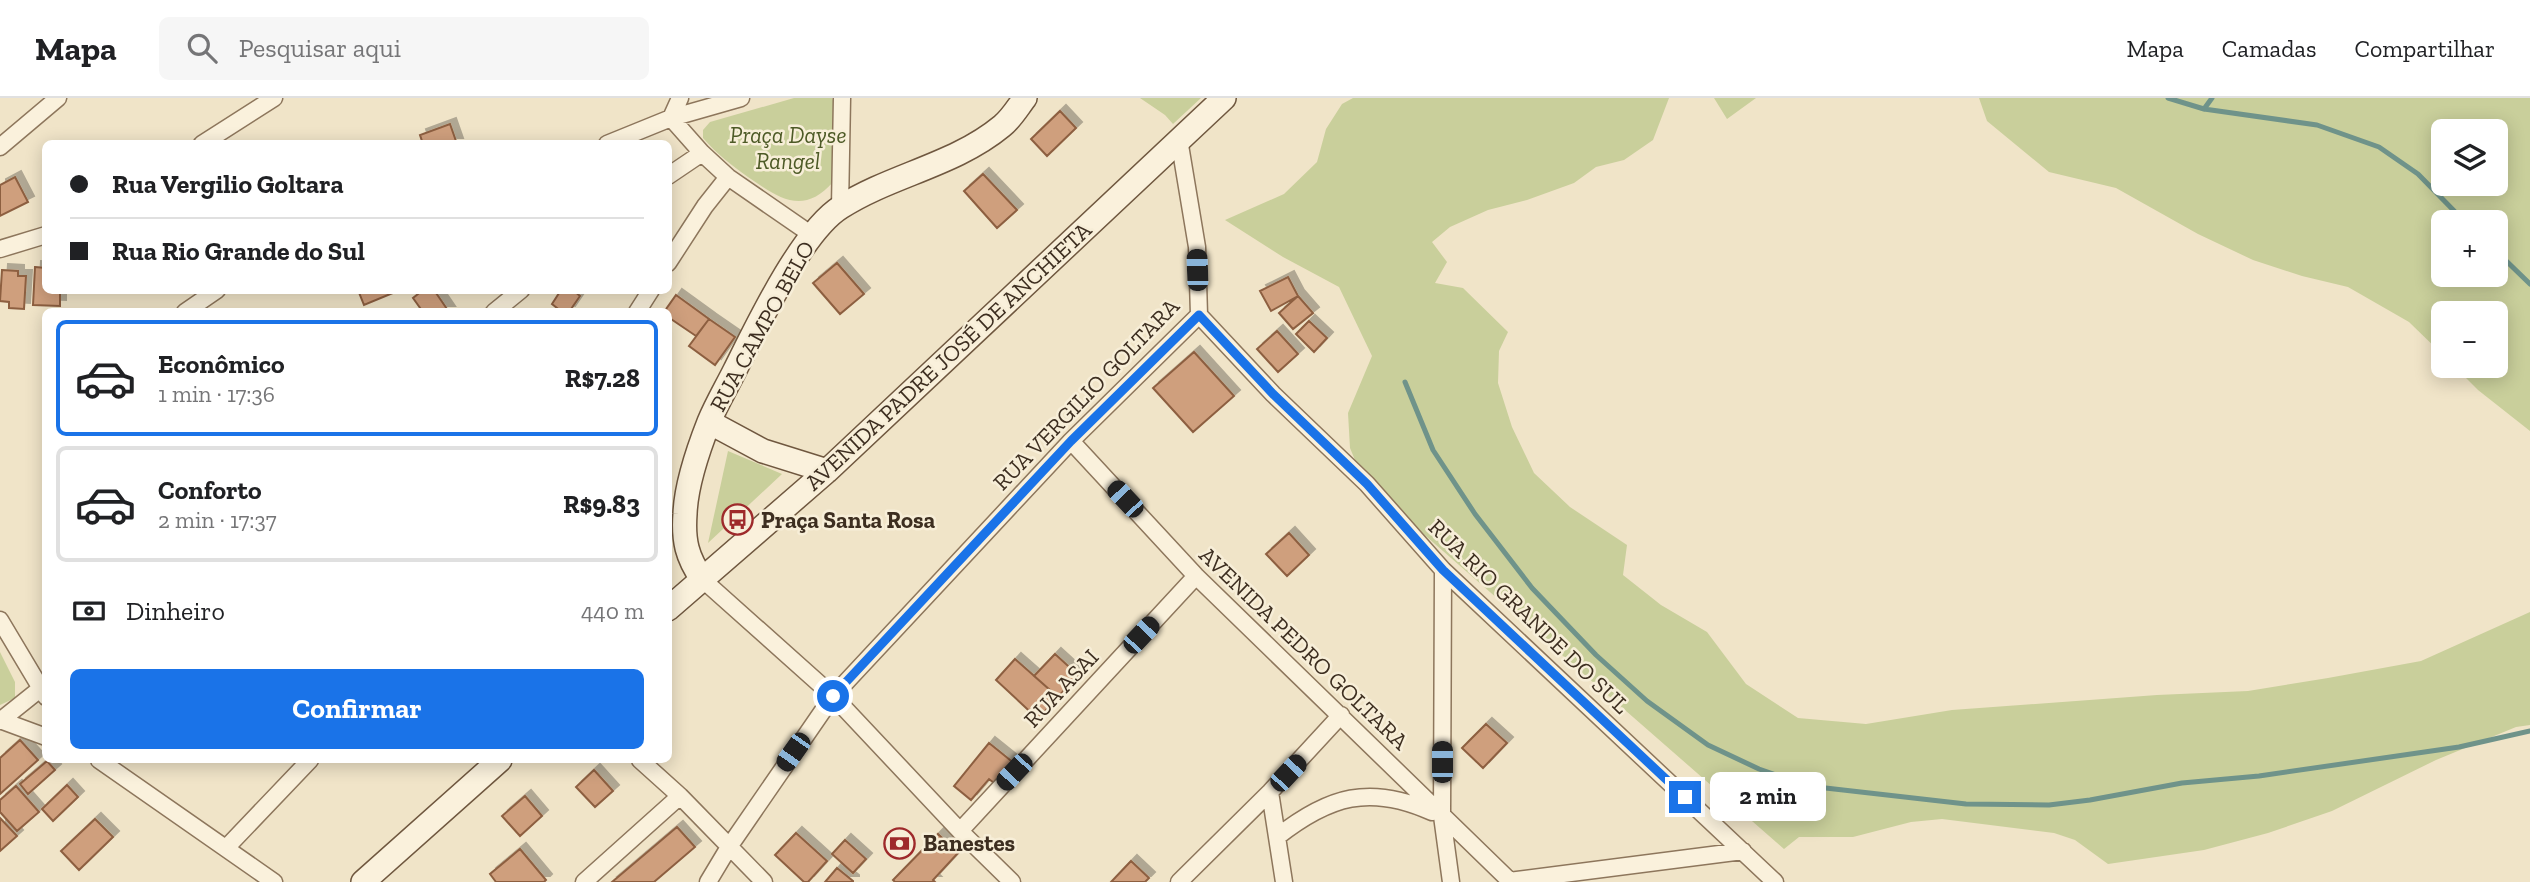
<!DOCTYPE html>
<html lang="pt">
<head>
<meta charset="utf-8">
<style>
  body { margin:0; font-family:"Zilla Slab",serif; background:#f6f6f6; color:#202124; height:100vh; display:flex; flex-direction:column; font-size:26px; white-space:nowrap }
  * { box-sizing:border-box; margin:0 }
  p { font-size:23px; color:#757577 }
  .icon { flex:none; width:38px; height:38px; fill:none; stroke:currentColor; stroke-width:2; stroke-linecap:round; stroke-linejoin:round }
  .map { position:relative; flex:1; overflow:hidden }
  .sheet { position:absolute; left:42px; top:210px; width:630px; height:455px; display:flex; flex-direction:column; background:#fff; border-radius:10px; box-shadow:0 4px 18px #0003 }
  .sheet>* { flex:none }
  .hud { position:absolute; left:42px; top:42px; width:630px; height:154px; border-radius:10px; box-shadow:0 4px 18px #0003; display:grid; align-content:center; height:154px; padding:0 28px; background:#fff }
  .buttons { position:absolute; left:2431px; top:21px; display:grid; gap:14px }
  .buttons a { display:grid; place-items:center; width:77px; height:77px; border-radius:10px; background:#fff; box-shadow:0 4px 18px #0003; font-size:35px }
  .end { position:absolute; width:32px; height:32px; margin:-16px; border:9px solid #1a73e8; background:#fff; box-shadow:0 0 0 4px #fff }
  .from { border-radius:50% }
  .bubble { position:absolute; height:49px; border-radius:10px; background:#fff; box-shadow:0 4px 18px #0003; font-size:23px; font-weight:700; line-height:49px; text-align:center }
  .car { position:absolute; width:21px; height:42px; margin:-21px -10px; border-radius:9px; box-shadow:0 0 5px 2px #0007; background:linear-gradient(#222 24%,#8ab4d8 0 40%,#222 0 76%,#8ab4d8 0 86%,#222 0) }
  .hud b { display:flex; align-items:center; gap:24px; height:66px; font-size:26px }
  .hud b+b { border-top:2px solid #e0e0e0 }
  .hud i { width:18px; height:18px; background:#202124 }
  ul { padding:12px 0 0; list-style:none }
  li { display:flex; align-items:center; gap:21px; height:116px; margin:0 14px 10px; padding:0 14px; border:4px solid #e0e0e0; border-radius:10px }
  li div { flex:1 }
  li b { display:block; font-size:26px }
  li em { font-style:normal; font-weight:700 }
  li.selected { border-color:#1a73e8 }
  li>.icon { width:63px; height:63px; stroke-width:1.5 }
  .pay { display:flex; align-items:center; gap:18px; height:77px; padding:0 28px; font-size:26px }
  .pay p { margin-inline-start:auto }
  .button { display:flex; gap:14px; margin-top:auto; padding:14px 28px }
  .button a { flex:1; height:80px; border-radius:10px; background:#1a73e8; color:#fff; font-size:28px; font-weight:700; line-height:80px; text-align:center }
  header { display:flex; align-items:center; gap:42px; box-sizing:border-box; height:98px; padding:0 35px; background:#fff; border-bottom:2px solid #e0e0e0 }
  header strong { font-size:33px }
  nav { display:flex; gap:38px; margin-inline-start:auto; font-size:24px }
  .search { width:490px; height:63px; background:#f6f6f6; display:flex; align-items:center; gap:18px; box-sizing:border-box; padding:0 24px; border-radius:10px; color:#757577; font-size:26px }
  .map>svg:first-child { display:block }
  .green { fill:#c9cf9b; fill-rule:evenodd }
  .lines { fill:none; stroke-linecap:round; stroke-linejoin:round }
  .stream { stroke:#6f938a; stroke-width:5 }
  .building { fill:#cf9f7d; stroke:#8d5f41; stroke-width:2; filter:url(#shadow) }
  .street-casing { stroke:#8d765c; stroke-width:19 }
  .secondary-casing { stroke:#6f573f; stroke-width:26 }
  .street { stroke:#faf1dc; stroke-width:16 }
  .secondary { stroke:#faf1dc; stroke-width:23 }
  .route { stroke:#1a73e8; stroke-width:9 }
  .labels { text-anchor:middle; stroke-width:5; stroke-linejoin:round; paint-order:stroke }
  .park-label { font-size:23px; font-style:italic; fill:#4d5a26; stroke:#f7eed8 }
  .street-label { font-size:23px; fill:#3d2e20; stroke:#f7eed8 }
  .poi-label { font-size:23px; font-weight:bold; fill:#3d2e20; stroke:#f7eed8; text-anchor:start }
</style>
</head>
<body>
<header>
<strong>Mapa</strong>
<div class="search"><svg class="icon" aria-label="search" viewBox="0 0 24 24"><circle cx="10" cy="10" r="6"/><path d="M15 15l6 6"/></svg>Pesquisar aqui</div>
<nav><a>Mapa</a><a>Camadas</a><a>Compartilhar</a></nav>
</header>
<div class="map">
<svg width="2530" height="784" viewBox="0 0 2530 784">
  <defs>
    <filter id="shadow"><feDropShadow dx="6" dy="-6" stdDeviation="0" flood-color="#0004"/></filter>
  </defs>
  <rect width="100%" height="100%" fill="#f0e4c8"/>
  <path class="green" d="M 794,0 L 832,0 L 834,5 L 833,84 C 803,118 779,100 748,79 C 731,67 717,56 703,40 L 703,32 L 710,24 Z
    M 1140,0 L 1201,0 L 1173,26 L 1165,17 Z
    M 1353,0 L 1669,0 L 1653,42 L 1624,62 L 1596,69 L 1574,85 L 1527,102 L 1488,112 L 1450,129 L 1432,144 L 1447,164 L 1435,185 L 1463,190 L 1508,234 L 1499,253 L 1498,285 L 1512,329 L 1534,375 L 1570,409 L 1627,447 L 1623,477 L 1661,507 L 1707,534 L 1746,586 L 1798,620 L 1866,626 L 1952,612 L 2157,597 L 2248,593 L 2328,580 L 2421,563 L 2530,514 L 2530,627 L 2516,629 L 2436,662 L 2332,713 L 2268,735 L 2204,752 L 2108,766 L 2075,742 L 2054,735 L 1942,721 L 1911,724 L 1853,739 L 1799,739 L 1784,751 L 1364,384 L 1350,350 L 1348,315 L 1372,258 L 1339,189 L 1283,159 L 1225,122 L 1284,96 L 1317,64 L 1326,31 L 1342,6 Z
    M 1714,0 L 1756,0 L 1727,21 Z
    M 1979,0 L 2530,0 L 2530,333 L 2478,292 L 2454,268 L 2496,268 L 2496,215 L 2443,215 L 2443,257 L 2409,224 L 2348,189 L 2302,178 L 2253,162 L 2198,136 L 2116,90 L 2049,74 L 1987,23 ZM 2496,33 L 2496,86 L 2443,86 L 2443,33 ZM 2443,124 L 2496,124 L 2496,177 L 2443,177 Z
    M 728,353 L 782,376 L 708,445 Z
    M 0,554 L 15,584 L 15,600 L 0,607 Z"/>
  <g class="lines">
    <path class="stream" d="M 2168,0 L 2204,11 L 2317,27 L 2379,49 L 2418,76 L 2465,124
      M 2204,11 L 2212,0
      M 2496,153 L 2530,186
      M 1405,284 L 1433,352 L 1475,416 L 1532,490 L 1596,557 L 1647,603 L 1708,647 L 1759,671 L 1808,688 L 1966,706 L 2049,707 L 2090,702 L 2182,685 L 2259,678 L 2459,649 L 2530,633"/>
  </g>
  <path class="building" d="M 1060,13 L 1076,30 L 1047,58 L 1031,41 Z
    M 450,26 L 457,46 L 423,46 L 420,37 Z
    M 983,76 L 1017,112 L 997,130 L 964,93 Z
    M 15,79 L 28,104 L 0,118 L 0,87 Z
    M 837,165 L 864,196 L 840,216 L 813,185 Z
    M 35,169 L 46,170 L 46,192 L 60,192 L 60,208 L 33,207 Z
    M 2,172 L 18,173 L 18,178 L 26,178 L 24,211 L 9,210 L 9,204 L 0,203 Z
    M 1288,179 L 1298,198 L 1271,213 L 1260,193 Z
    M 358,192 L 400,192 L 364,207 Z
    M 423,192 L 434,192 L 449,214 L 423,214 L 413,200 Z
    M 561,192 L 573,192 L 580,198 L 569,214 L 562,214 L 552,206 Z
    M 676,197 L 709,221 L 696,238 L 668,219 L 668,214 L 664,214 Z
    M 1298,198 L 1313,215 L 1293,231 L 1279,215 Z
    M 709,221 L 735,239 L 715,267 L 689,248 Z
    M 1309,223 L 1327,240 L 1314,254 L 1296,236 Z
    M 1277,233 L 1298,256 L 1278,274 L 1257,251 Z
    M 1194,254 L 1234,298 L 1193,334 L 1153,290 Z
    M 1289,435 L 1309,457 L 1287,478 L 1266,456 Z
    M 1055,556 L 1078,577 L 1058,599 L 1034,578 Z
    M 1015,561 L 1058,599 L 1038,621 L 996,582 Z
    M 1486,626 L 1507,645 L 1483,670 L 1462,650 Z
    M 20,642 L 38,662 L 0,696 L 0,660 Z
    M 989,645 L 1015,666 L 998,688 L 989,681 L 971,702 L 954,688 Z
    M 47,663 L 55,672 L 28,696 L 20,686 Z
    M 594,672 L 613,693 L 595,709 L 576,689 Z
    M 67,687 L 78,699 L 53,723 L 42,711 Z
    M 16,688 L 39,714 L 17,733 L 0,714 L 0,702 Z
    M 525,698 L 542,718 L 520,738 L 502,718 Z
    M 0,720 L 17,738 L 0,753 Z
    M 95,721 L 113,739 L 79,772 L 61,753 Z
    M 677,729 L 695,749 L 654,784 L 612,784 Z
    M 796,735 L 827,763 L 808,784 L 804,784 L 775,757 Z
    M 938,736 L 958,755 L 933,782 L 935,784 L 895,784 L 893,782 Z
    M 845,742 L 866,761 L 853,775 L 832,756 Z
    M 520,751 L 546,782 L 544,784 L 496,784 L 490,776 Z
    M 1131,763 L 1149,780 L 1145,784 L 1111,784 Z
    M 837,770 L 853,783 L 853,784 L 825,784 Z"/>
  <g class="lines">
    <defs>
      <path id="street" d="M 680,0 L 671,20 L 702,55 L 728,79 L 812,137
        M 202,46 L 274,0
        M 607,46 L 671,20 L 741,0
        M 0,49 L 58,0
        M 668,78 L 702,55
        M 840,109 L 842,0
        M 0,151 L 46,137
        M 668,165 L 705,108 L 728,79
        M 185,214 L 217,192
        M 494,214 L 521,192
        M 637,214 L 651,192
        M 1199,217 L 1273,296 L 1367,386 L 1443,472 L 1775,784
        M 1071,343 L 1196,478 L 1511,784
        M 1443,472 L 1442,718 L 1451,784
        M 702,481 L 833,598 L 960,733 L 1012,784
        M 0,522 L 46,599
        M 0,622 L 46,639
        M 0,623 L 40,591
        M 99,662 L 274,784
        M 640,662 L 680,698 L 764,784
        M 1270,694 L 1284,784
        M 960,733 L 1196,478
        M 1277,739 C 1329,698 1370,686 1432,714
        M 227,749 L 310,662
        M 1509,783 L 1743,753
        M 584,784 L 680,698
        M 708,784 L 729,749 L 833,598 L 1071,343 L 1199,217 L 1197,149 L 1179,41
        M 1179,784 L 1270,694 L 1341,617"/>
      <path id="secondary" d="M 709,324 L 763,353 L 827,373
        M 702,481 C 687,459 683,443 685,416 C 686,386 698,352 709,324 C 716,307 726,290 735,272 C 756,230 802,133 841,109 C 891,77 955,67 1002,28 C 1011,21 1018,9 1025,0
        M 668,511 L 827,373 L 1224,0
        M 363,784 L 500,662"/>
    </defs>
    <use href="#street" class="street-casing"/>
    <use href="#secondary" class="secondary-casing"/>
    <use href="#street" class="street"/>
    <use href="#secondary" class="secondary"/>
  </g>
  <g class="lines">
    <path class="route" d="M 833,598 L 1071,343 L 1199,217 L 1273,296 L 1367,386 L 1443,472 L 1685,699"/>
  </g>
  <defs>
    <symbol id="bus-ring" viewBox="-11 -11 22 22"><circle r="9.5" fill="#f7eed8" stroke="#9e2a2b" stroke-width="1.5"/><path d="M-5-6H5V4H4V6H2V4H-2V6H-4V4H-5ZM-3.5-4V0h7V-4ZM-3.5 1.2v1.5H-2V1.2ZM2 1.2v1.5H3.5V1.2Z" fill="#9e2a2b"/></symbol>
    <symbol id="bank-ring" viewBox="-11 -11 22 22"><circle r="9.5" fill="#f7eed8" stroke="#9e2a2b" stroke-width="1.5"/><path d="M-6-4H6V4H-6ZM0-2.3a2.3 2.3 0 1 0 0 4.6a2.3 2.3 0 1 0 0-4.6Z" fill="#9e2a2b"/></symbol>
  </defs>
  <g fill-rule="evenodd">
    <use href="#bus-ring" x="720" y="404" width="35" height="35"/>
    <use href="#bank-ring" x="882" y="728" width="35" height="35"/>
  </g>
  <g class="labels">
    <g class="park-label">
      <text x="788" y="45">Praça Dayse<tspan x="788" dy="26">Rangel</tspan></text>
    </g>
    <g class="street-label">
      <text transform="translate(762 228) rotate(-61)" y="8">RUA CAMPO BELO</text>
      <text transform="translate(948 258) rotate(-43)" y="8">AVENIDA PADRE JOSÉ DE ANCHIETA</text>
      <text transform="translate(1086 296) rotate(-46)" y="8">RUA VERGILIO GOLTARA</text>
      <text transform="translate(1529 518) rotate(44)" y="8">RUA RIO GRANDE DO SUL</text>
      <text transform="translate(1304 550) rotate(44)" y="8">AVENIDA PEDRO GOLTARA</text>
      <text transform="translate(1061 590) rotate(-47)" y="8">RUA ASAI</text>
    </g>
    <g class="poi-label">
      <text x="761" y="430">Praça Santa Rosa</text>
      <text x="923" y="753">Banestes</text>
    </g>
  </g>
</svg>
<div class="buttons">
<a><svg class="icon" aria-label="layers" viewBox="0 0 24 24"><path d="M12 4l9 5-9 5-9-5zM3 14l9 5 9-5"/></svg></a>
<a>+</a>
<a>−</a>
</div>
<i class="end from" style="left:833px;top:598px"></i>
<i class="end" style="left:1685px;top:699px"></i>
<div class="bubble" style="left:1710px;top:674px;width:116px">2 min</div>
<i class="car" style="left:1197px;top:172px;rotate:358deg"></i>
<i class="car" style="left:1125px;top:401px;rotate:317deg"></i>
<i class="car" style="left:1141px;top:537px;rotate:43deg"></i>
<i class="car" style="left:793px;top:654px;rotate:215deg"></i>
<i class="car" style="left:1442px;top:664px;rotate:0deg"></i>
<i class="car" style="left:1014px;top:674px;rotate:223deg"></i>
<i class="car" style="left:1288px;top:675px;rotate:43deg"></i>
<div class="hud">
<b><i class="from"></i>Rua Vergilio Goltara</b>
<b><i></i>Rua Rio Grande do Sul</b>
</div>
<section class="sheet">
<ul>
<li class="selected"><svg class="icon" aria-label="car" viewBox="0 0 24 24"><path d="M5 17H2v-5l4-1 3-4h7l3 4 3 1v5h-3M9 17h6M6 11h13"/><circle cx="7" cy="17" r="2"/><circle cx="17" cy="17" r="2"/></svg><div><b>Econômico</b><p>1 min · 17:36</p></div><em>R$7.28</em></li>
<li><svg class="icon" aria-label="car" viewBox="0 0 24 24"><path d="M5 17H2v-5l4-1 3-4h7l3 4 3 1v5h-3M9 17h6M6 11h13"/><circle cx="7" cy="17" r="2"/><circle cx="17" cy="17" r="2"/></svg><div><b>Conforto</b><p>2 min · 17:37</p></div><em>R$9.83</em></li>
</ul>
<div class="pay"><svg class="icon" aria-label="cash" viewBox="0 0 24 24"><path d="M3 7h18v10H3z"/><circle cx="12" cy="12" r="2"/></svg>Dinheiro<p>440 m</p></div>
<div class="button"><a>Confirmar</a></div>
</section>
</div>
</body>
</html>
